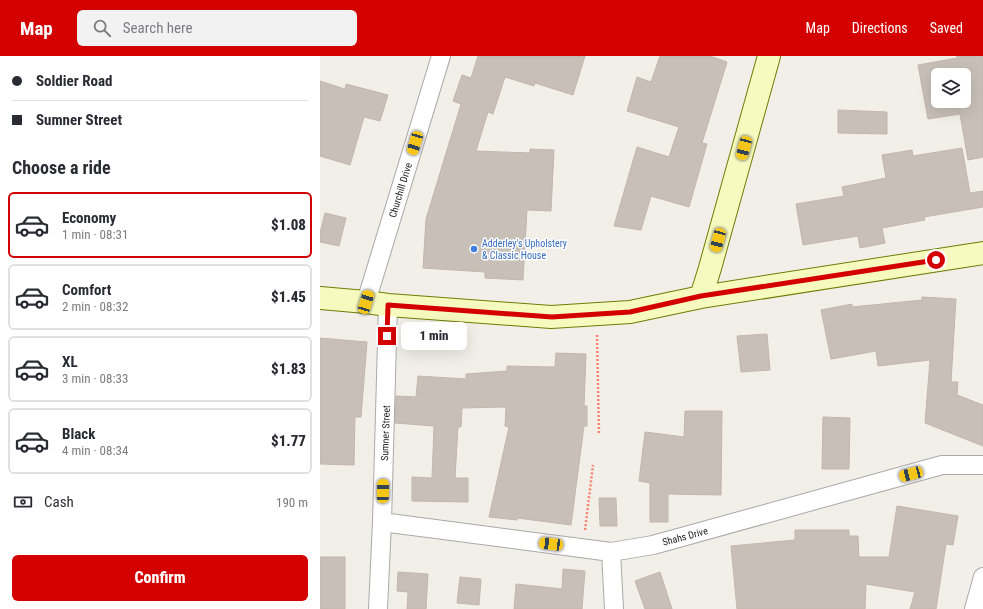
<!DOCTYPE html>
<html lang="en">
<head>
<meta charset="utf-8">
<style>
  body { margin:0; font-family:"Roboto Condensed",sans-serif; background:#f2f2f3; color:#2b2b33; height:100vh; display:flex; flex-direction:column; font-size:15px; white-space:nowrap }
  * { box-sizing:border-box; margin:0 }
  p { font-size:13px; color:#7c7c81 }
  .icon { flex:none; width:22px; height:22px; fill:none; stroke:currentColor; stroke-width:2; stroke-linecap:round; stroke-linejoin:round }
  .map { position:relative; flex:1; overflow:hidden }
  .panel { display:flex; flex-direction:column; background:#fff; width:320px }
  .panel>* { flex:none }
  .top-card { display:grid; align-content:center; height:88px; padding:0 12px; background:#fff }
  .tools { position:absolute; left:611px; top:12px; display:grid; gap:8px }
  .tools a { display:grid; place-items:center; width:40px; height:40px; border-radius:6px; background:#fff; box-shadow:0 4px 16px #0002; font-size:20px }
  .end { position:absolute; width:18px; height:18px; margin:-9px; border:5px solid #d40000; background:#fff; box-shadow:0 0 0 2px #fff }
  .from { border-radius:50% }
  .bubble { position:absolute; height:28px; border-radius:6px; background:#fff; box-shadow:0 4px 16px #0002; font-size:13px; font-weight:800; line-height:28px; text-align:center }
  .car { position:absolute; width:12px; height:24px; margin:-12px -6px; border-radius:5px; box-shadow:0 0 3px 1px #0007; background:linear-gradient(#f5c518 24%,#345 0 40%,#f5c518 0 76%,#345 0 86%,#f5c518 0) }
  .top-card b { display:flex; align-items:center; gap:14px; height:38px; font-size:15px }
  .top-card b+b { border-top:1px solid #e1e1e2 }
  .top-card i { width:10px; height:10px; background:#2b2b33 }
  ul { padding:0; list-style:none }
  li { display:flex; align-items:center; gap:12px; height:66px; margin:0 8px 6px; padding:0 4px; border:2px solid #e1e1e2; border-radius:6px }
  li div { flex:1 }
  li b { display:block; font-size:15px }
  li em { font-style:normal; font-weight:800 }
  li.current { border-color:#d40000 }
  li>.icon { width:36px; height:36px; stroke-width:1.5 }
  h2 { padding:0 12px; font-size:18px; line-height:48px }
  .pay { display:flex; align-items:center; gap:10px; height:44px; padding:0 12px; font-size:15px }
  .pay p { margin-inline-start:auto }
  .button { display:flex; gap:8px; margin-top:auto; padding:8px 12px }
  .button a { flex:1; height:46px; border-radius:6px; background:#d40000; color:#fff; font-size:16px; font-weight:800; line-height:46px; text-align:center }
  header { display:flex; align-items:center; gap:24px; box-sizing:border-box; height:56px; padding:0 20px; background:#d40000; color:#fff }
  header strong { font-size:19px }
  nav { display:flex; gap:22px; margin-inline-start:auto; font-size:14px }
  .search { width:280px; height:36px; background:#f2f2f3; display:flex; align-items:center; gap:10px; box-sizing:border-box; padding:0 14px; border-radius:6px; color:#7c7c81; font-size:15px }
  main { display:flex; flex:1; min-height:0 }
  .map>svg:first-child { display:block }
  .building { fill:#c7bfb8; stroke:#c4b6ab; fill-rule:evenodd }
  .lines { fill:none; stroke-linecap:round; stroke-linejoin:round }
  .street-casing { stroke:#a9a9a9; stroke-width:20 }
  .secondary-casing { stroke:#707d05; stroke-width:24 }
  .path { stroke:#fa8072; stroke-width:2.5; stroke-dasharray:2 2; stroke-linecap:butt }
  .street { stroke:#fff; stroke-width:18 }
  .secondary { stroke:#f7fabf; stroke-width:22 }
  .route { stroke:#d40000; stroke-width:5 }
  .shop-dot { fill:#3f7fe0; stroke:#fff; stroke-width:1.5 }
  .labels { text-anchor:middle; stroke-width:3; stroke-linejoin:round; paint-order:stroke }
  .street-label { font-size:10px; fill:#222; stroke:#fff }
  .shop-label { font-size:10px; fill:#366cbe; stroke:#fff; text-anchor:start }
</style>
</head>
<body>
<header>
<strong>Map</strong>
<div class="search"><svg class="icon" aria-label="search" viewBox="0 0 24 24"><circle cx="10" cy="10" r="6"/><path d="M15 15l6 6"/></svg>Search here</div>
<nav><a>Map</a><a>Directions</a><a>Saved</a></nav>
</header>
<main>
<section class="panel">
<div class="top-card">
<b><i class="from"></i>Soldier Road</b>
<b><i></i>Sumner Street</b>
</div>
<h2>Choose a ride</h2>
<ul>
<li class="current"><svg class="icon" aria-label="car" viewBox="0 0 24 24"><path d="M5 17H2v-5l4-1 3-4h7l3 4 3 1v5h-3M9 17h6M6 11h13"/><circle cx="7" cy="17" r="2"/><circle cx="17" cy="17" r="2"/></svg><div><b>Economy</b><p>1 min · 08:31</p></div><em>$1.08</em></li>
<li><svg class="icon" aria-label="car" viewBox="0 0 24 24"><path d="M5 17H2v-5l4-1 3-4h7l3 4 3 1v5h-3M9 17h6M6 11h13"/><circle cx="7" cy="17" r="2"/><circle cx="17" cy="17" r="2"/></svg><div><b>Comfort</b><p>2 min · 08:32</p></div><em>$1.45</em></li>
<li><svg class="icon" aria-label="car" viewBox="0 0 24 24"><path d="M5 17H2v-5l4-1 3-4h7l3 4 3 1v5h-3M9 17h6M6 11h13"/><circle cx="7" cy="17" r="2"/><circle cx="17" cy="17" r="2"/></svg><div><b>XL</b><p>3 min · 08:33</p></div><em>$1.83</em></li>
<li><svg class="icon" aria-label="car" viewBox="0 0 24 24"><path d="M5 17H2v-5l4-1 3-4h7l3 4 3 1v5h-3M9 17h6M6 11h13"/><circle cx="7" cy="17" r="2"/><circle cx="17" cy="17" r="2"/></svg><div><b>Black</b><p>4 min · 08:34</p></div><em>$1.77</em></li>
</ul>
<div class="pay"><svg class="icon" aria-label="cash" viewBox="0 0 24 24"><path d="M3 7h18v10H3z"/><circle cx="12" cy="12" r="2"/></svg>Cash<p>190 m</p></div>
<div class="button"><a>Confirm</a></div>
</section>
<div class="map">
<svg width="663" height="553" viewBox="0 0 663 553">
  <rect width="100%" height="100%" fill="#f2efe9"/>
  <path class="building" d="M 158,0 L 265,0 L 253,39 L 215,27 L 214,30 L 185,21 L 173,58 L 168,56 L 156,95 L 210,97 L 210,93 L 234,94 L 231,155 L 207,154 L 203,224 L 165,222 L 165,216 L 103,212 L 106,163 L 141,48 L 133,45 L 142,19 L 151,22 Z
    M 340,0 L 390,0 L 407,6 L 382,87 L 387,88 L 369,151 L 331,140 L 321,174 L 294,170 L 317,91 L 349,101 L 359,71 L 307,55 L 317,21 L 331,26 Z
    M 637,0 L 663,0 L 663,101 L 648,104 L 640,58 L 608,63 L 598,9 L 637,2 ZM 618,19 L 644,19 L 644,45 L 618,45 Z
    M 0,25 L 25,33 L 26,28 L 68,39 L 60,65 L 44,61 L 30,109 L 0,100 Z
    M 518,54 L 567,56 L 567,78 L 518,77 Z
    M 642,92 L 650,137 L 663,135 L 663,151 L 604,161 L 605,164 L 562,172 L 565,187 L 540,192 L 538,180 L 483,189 L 476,148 L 524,140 L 522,131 L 566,122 L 562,99 L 592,94 L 593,100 Z
    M 5,157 L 26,162 L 19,190 L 0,186 L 0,177 Z
    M 602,241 L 636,243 L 631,326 L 638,326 L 637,339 L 663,349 L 663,390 L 605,367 L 610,304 L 558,310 L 556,295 L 511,303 L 501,254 L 532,248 L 532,251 L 602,244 Z
    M 447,278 L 450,314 L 421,316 L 417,280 Z
    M 0,282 L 47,286 L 41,361 L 35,361 L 34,409 L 0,408 Z
    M 236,297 L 266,298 L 264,350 L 267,350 L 267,370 L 264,370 L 251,469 L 197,462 L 197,464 L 169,461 L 189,371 L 185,370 L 186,351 L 142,352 L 141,371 L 138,371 L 135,422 L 148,422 L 148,446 L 92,445 L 92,421 L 112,422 L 114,370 L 75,367 L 76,340 L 96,341 L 98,320 L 146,323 L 146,318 L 187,315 L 187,310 L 235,311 Z
    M 365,355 L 402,355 L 401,439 L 348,438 L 348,466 L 330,466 L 330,427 L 319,425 L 325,376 L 364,381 Z
    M 503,361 L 530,362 L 529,413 L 502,413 Z
    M 279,442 L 296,442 L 297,470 L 280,470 Z
    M 577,450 L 638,460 L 633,489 L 626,488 L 616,553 L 590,553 L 595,536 L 546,528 L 545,553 L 417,553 L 411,490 L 475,484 L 475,474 L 529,474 L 529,480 L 538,480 L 539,501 L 569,501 Z
    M 0,501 L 25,501 L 25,553 L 0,553 Z
    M 243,513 L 265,515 L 262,553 L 194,553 L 196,528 L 242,533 Z
    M 78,516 L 108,518 L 106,553 L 87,553 L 88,536 L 77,535 Z
    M 340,516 L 352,553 L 325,553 L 315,525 Z
    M 140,521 L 161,523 L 159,549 L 137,547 Z"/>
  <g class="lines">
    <defs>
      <path id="street" d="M 46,246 L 121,0
        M 62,466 L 291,496 L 333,489 L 622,409 L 663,409
        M 291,496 L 294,553
        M 58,553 L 62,466 L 68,249
        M 654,553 L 663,521"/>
      <path id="secondary" d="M 381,241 L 390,212 L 449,0
        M 0,242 L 46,246 L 68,249 L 231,261 L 310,256 L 381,241 L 663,197"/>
    </defs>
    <use href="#street" class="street-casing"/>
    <use href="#secondary" class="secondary-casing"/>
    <path class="path" d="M 277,279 L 279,379
      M 265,474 L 273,409"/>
    <use href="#street" class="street"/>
    <use href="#secondary" class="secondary"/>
  </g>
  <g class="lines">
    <path class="route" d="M 67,280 L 68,249 L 232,261 L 310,256 L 381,240 L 616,204"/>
  </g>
  <circle class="shop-dot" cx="154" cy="193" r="4"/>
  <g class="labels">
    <g class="street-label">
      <text transform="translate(80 134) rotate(-73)" y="4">Churchill Drive</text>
      <text transform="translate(65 377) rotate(-88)" y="4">Sumner Street</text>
      <text transform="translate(365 480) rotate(-15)" y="4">Shahs Drive</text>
    </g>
    <g class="shop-label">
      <text x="162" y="191">Adderley's Upholstery<tspan x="162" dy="12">&amp; Classic House</tspan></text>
    </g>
  </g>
</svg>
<div class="tools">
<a><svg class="icon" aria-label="layers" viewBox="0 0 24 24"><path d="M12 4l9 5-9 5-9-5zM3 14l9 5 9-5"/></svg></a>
</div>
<i class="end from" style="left:616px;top:204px"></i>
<i class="end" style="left:67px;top:280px"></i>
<div class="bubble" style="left:81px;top:266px;width:66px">1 min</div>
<i class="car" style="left:95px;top:87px;rotate:197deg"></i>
<i class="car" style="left:424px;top:92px;rotate:195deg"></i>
<i class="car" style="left:398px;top:184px;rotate:195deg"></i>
<i class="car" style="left:46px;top:246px;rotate:17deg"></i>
<i class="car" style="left:591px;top:418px;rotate:255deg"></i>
<i class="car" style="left:63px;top:435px;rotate:1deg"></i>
<i class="car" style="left:231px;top:488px;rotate:277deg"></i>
</div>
</main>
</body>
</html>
